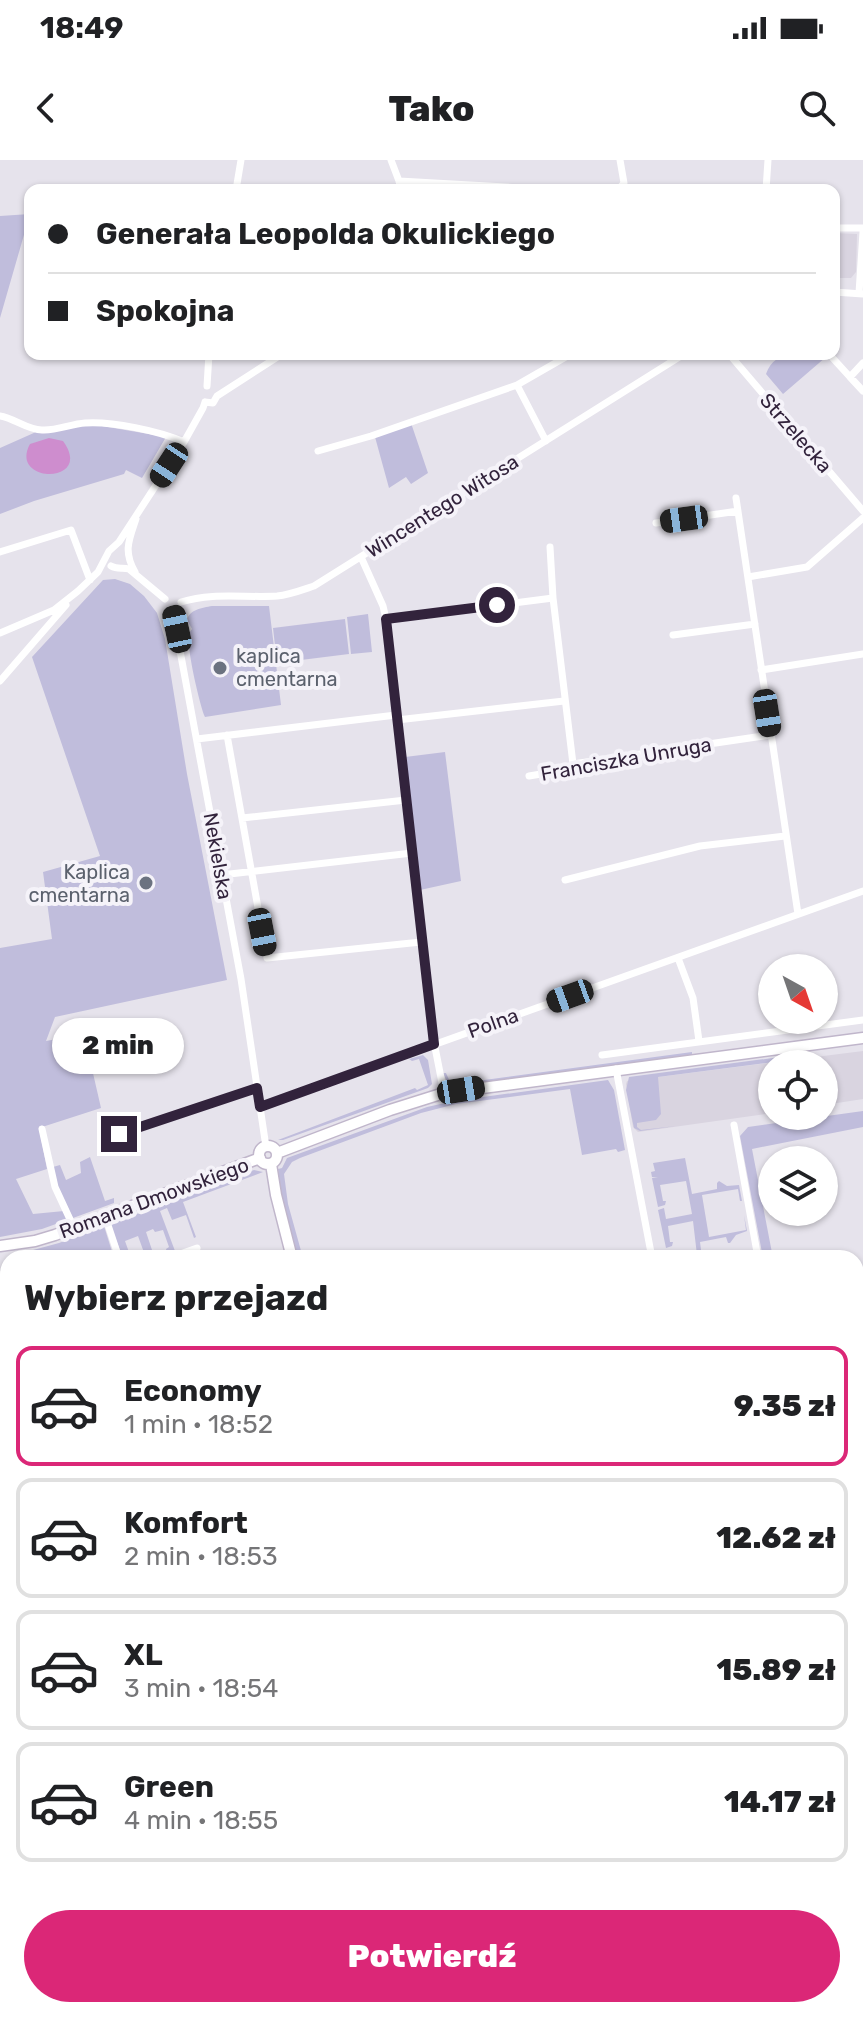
<!DOCTYPE html>
<html lang="pl">
<head>
<meta charset="utf-8">
<style>
  body { margin:0; font-family:Rubik,sans-serif; background:#f2f2f2; color:#202124; height:100vh; display:flex; flex-direction:column; font-size:30px; white-space:nowrap }
  * { box-sizing:border-box; margin:0 }
  p { font-size:26px; color:#757577 }
  .icon { flex:none; width:44px; height:44px; fill:none; stroke:currentColor; stroke-width:2; stroke-linecap:round; stroke-linejoin:round }
  .map { position:relative; flex:1; overflow:hidden }
  .panel { position:absolute; left:0px; top:1090px; width:864px; height:768px; display:flex; flex-direction:column; background:#fff; border-radius:24px 24px 0 0; box-shadow:0 2px 6px #0004 }
  .panel>* { flex:none }
  .banner { position:absolute; left:24px; top:24px; width:816px; height:176px; border-radius:16px; box-shadow:0 2px 6px #0004; display:grid; align-content:center; height:176px; padding:0 24px; background:#fff }
  .needle { width:52px; rotate:140deg }
  .controls { position:absolute; left:758px; top:794px; display:grid; gap:16px }
  .controls a { display:grid; place-items:center; width:80px; height:80px; border-radius:50%; background:#fff; box-shadow:0 2px 6px #0004; font-size:40px }
  .end { position:absolute; width:36px; height:36px; margin:-18px; border:10px solid #32233c; background:#fff; box-shadow:0 0 0 4px #fff }
  .from { border-radius:50% }
  .bubble { position:absolute; height:56px; border-radius:28px; background:#fff; box-shadow:0 2px 6px #0004; font-size:26px; font-weight:800; line-height:56px; text-align:center }
  .car { position:absolute; width:24px; height:48px; margin:-24px -12px; border-radius:10px; box-shadow:0 0 6px 2px #0007; background:linear-gradient(#222 24%,#8ab4d8 0 40%,#222 0 76%,#8ab4d8 0 86%,#222 0) }
  .banner b { display:flex; align-items:center; gap:28px; height:76px; font-size:30px }
  .banner b+b { border-top:2px solid #e0e0e0 }
  .banner i { width:20px; height:20px; background:#202124 }
  ul { padding:0; list-style:none }
  li { display:flex; align-items:center; gap:24px; height:120px; margin:0 16px 12px; padding:0 8px; border:4px solid #e0e0e0; border-radius:16px }
  li div { flex:1 }
  li b { display:block; font-size:30px }
  li em { font-style:normal; font-weight:800 }
  li.current { border-color:#db2777 }
  li>.icon { width:72px; height:72px; stroke-width:1.5 }
  h2 { padding:0 24px; font-size:36px; line-height:96px }
  .action { display:flex; gap:16px; margin-top:auto; padding:16px 24px }
  .action a { flex:1; height:92px; border-radius:48px; background:#db2777; color:#fff; font-size:32px; font-weight:800; line-height:92px; text-align:center }
  .status { display:flex; justify-content:space-between; align-items:center; height:56px; padding:0 40px; background:#fff; direction:ltr }
  .status svg { height:22px; fill:currentColor }
  header { display:flex; justify-content:space-between; align-items:center; height:104px; padding:0 24px; background:#fff; font-size:36px; font-weight:800 }
  .map>svg:first-child { display:block }
  .built { fill:#d9d4e0 }
  .green { fill:#c0bddc }
  .water { fill:#ce8dce }
  .lines { fill:none; stroke-linecap:round; stroke-linejoin:round }
  .secondary-casing { stroke:#c0b6cb; stroke-width:13 }
  .street { stroke:#fff; stroke-width:7 }
  .secondary { stroke:#fff; stroke-width:10 }
  .route { stroke:#32233c; stroke-width:10 }
  .worship-dot { fill:#6b7280; stroke:#f5f3f9; stroke-width:3 }
  .labels { text-anchor:middle; stroke-width:8; stroke-linejoin:round; paint-order:stroke }
  .street-label { font-size:20px; fill:#32233c; stroke:#f5f3f9 }
  .worship-label { font-size:20px; fill:#5b616d; stroke:#f5f3f9; text-anchor:start }
</style>
</head>
<body>
<div class="status"><b>18:49</b><svg viewBox="0 0 49 12"><path d="M0 12V9h3v3zM5 12V6h3v6zM10 12V3h3v9zM15 12V0h3v12zM26 1h20v11H26zM47 4h2v5h-2z"/></svg></div>
<header><svg class="icon" aria-label="back" viewBox="0 0 24 24"><path d="M15 5l-7 7 7 7"/></svg>Tako<svg class="icon" aria-label="search" viewBox="0 0 24 24"><circle cx="10" cy="10" r="6"/><path d="M15 15l6 6"/></svg></header>
<div class="map">
<svg width="863" height="1858" viewBox="0 0 863 1858">
  <rect width="100%" height="100%" fill="#e6e3ec"/>
  <path class="built" d="M 834,73 L 857,74 L 856,112 L 851,118 L 834,118 Z
    M 863,891 L 863,939 L 824,945 L 824,904 L 772,904 L 772,953 L 638,972 L 633,967 L 626,924 L 627,921 Z"/>
  <path class="green" d="M 30,54 L 0,158 L 0,56 Z
    M 792,194 L 804,194 L 805,195 L 802,198 L 804,199 L 808,196 L 806,194 L 825,194 L 826,197 L 783,234 L 766,214 C 771,200 780,196 792,194 Z
    M 411,263 L 428,313 L 411,324 L 406,317 L 389,328 L 375,277 Z
    M 82,266 L 102,266 L 166,277 L 142,318 L 126,310 L 124,314 L 34,341 L 0,354 L 0,288 L 36,272 Z
    M 115,419 L 130,424 L 144,436 L 157,453 L 165,479 L 187,614 L 227,820 L 55,857 L 46,881 L 84,874 L 101,948 L 39,968 L 47,1009 L 16,1019 L 33,1054 L 64,1051 L 67,1060 L 42,1069 L 0,1077 L 0,788 L 52,779 L 43,712 L 100,696 L 32,497 L 103,420 Z
    M 212,446 L 269,446 L 281,545 L 205,557 C 200,546 186,486 189,475 C 189,472 191,471 192,469 L 187,460 C 190,449 202,448 212,446 Z
    M 368,454 L 372,492 L 351,494 L 347,457 Z
    M 345,459 L 349,494 L 277,503 L 273,468 Z
    M 445,592 L 461,721 L 420,730 L 405,597 Z
    M 692,892 L 692,895 L 455,926 L 447,922 L 443,913 L 446,913 L 450,922 L 455,924 Z
    M 423,895 L 428,900 L 432,924 L 428,928 L 283,980 L 278,980 L 415,928 L 417,930 L 428,925 L 419,899 L 412,901 L 409,899 Z
    M 780,897 L 782,901 L 658,917 L 661,954 L 656,960 L 637,963 L 637,967 L 641,970 L 676,966 L 640,971 L 634,968 L 626,930 L 629,917 Z
    M 608,920 L 614,930 L 625,990 L 618,992 L 616,989 L 582,995 L 570,929 L 456,944 L 421,953 L 300,998 L 292,1002 L 284,1014 L 288,1044 L 303,1098 L 296,1098 L 276,1016 L 279,1015 L 278,1009 L 282,1008 L 287,998 L 427,947 L 454,941 Z
    M 863,951 L 863,967 L 752,989 L 773,1098 L 763,1098 L 740,976 L 748,967 Z
    M 90,997 L 105,1041 L 114,1038 L 114,1043 L 73,1058 L 58,1029 L 53,1007 L 60,1005 L 66,1020 L 81,1013 L 80,1002 Z
    M 685,998 L 692,1034 L 717,1029 L 717,1023 L 719,1021 L 727,1026 L 739,1025 L 742,1041 L 740,1041 L 738,1029 L 702,1035 L 709,1077 L 746,1070 L 744,1055 L 747,1071 L 736,1075 L 730,1083 L 728,1083 L 726,1077 L 700,1082 L 702,1098 L 684,1098 L 697,1095 L 693,1061 L 668,1066 L 670,1082 L 673,1082 L 672,1086 L 666,1088 L 658,1050 L 664,1048 L 666,1059 L 692,1054 L 686,1021 L 660,1025 L 663,1041 L 666,1041 L 665,1045 L 658,1047 L 652,1018 L 658,1017 L 652,1017 L 651,1012 L 655,1011 L 653,1003 Z
    M 254,1010 L 263,1012 L 183,1042 L 196,1077 L 194,1078 L 186,1055 L 172,1060 L 167,1048 L 160,1051 L 175,1091 L 167,1094 L 166,1089 L 169,1087 L 163,1070 L 155,1072 L 153,1069 L 146,1072 L 153,1093 L 155,1093 L 157,1097 L 146,1098 L 138,1076 L 125,1081 L 131,1098 L 123,1098 L 110,1064 Z
    M 104,1066 L 114,1098 L 17,1098 L 22,1093 L 59,1083 Z
    M 0,1580 L 8,1594 L 8,1783 L 0,1772 Z"/>
  <path class="water" d="M 49,278 L 63,281 C 95,325 8,324 30,284 Z
    M 0,1141 L 8,1147 L 8,1533 L 0,1529 Z
    M 241,1850 L 531,1850 L 532,1854 L 541,1855 L 542,1858 L 253,1858 Z"/>
  <g class="lines">
    <defs>
      <path id="secondary" d="M259 995a9 9 0 1 1 18 0a9 9 0 1 1-18 0Z
        M 277,993 L 390,950 L 444,933 L 863,878
        M 271,1004 L 276,1035 L 292,1098
        M 0,1086 L 35,1081 L 55,1075 L 260,998
        M 553,1850 L 555,1858"/>
    </defs>
    <use href="#secondary" class="secondary-casing"/>
    <path class="street" d="M 391,0 L 399,21 L 401,30
      M 399,21 L 557,30
      M 236,30 L 241,0
      M 618,30 L 624,23 L 620,0
      M 766,30 L 768,0
      M 834,68 L 863,68
      M 834,132 L 863,134
      M 859,133 L 863,72
      M 729,194 L 863,351
      M 829,194 L 850,217
      M 863,203 L 850,217 L 863,231
      M 517,225 L 571,194
      M 207,226 L 209,194
      M 205,242 L 213,243 L 217,236 L 282,194
      M 0,256 C 14,258 27,270 42,270 C 56,271 71,264 85,263 C 111,261 160,271 184,282
      M 318,291 L 371,276 L 517,225 L 546,281
      M 736,338 L 798,754
      M 656,363 L 738,351
      M 550,387 L 553,438 L 573,604
      M 0,392 L 71,370 L 90,420
      M 361,397 L 383,446 L 386,459 L 431,867 L 444,933
      M 111,406 C 118,410 122,407 129,409 L 165,439
      M 135,412 C 123,391 129,380 136,359
      M 748,417 L 807,407 L 863,358
      M 181,442 C 213,432 244,438 277,436 C 289,435 302,430 314,426 L 684,194
      M 173,453 L 241,819 L 266,987
      M 386,459 L 553,438
      M 0,473 L 54,450 L 78,431 L 98,412 L 109,391 L 119,382 L 184,282 L 203,248 L 205,242
      M 673,475 L 755,464
      M 761,510 L 863,494
      M 0,521 L 66,445
      M 397,560 L 564,541
      M 227,575 L 267,798 L 421,782
      M 197,579 L 396,555
      M 529,616 L 565,610 L 573,604 L 770,575
      M 242,658 L 406,640
      M 221,715 L 412,693
      M 565,720 L 700,686 L 785,676
      M 678,798 L 693,838 L 699,881
      M 602,895 L 863,860
      M 616,909 L 652,1098
      M 260,947 L 863,731
      M 734,965 L 758,1098
      M 42,969 L 55,1027 L 74,1068
      M 119,974 L 257,928
      M 105,1056 L 119,1098
      M 169,1098 L 197,1088
      M 0,1778 L 8,1790
      M 50,1850 L 56,1858"/>
    <use href="#secondary" class="secondary"/>
  </g>
  <g class="lines">
    <path class="route" d="M 119,974 L 257,928 L 260,947 L 434,884 L 386,459 L 497,445"/>
  </g>
  <g class="worship-dot">
    <circle cx="220" cy="508" r="8"/>
    <circle cx="146" cy="723" r="8"/>
  </g>
  <g class="labels">
    <g class="street-label">
      <text transform="translate(796 273) rotate(49)" y="7">Strzelecka</text>
      <text transform="translate(442 346) rotate(-32)" y="7">Wincentego Witosa</text>
      <text transform="translate(626 599) rotate(-10)" y="7">Franciszka Unruga</text>
      <text transform="translate(218 696) rotate(80)" y="7">Nekielska</text>
      <text transform="translate(493 863) rotate(-20)" y="7">Polna</text>
      <text transform="translate(154 1038) rotate(-20)" y="7">Romana Dmowskiego</text>
    </g>
    <g class="worship-label">
      <text x="236" y="503">kaplica<tspan x="236" dy="23">cmentarna</tspan></text>
      <text x="130" y="719" text-anchor="end">Kaplica<tspan x="130" dy="23">cmentarna</tspan></text>
    </g>
  </g>
</svg>
<div class="controls">
<a><svg class="needle" viewBox="-14 -14 28 28"><path d="M0-13l5 13h-10z" fill="#e53935"/><path d="M0 13l5-13h-10z" fill="#757577"/></svg></a>
<a><svg class="icon" aria-label="locate" viewBox="0 0 24 24"><circle cx="12" cy="12" r="6"/><path d="M12 2v4M12 18v4M2 12h4M18 12h4"/></svg></a>
<a><svg class="icon" aria-label="layers" viewBox="0 0 24 24"><path d="M12 4l9 5-9 5-9-5zM3 14l9 5 9-5"/></svg></a>
</div>
<i class="end from" style="left:497px;top:445px"></i>
<i class="end" style="left:119px;top:974px"></i>
<div class="bubble" style="left:52px;top:858px;width:132px">2 min</div>
<i class="car" style="left:169px;top:305px;rotate:213deg"></i>
<i class="car" style="left:684px;top:359px;rotate:262deg"></i>
<i class="car" style="left:177px;top:469px;rotate:348deg"></i>
<i class="car" style="left:767px;top:553px;rotate:171deg"></i>
<i class="car" style="left:262px;top:772px;rotate:169deg"></i>
<i class="car" style="left:570px;top:836px;rotate:250deg"></i>
<i class="car" style="left:461px;top:930px;rotate:81deg"></i>
<div class="banner">
<b><i class="from"></i>Generała Leopolda Okulickiego</b>
<b><i></i>Spokojna</b>
</div>
<section class="panel">
<h2>Wybierz przejazd</h2>
<ul>
<li class="current"><svg class="icon" aria-label="car" viewBox="0 0 24 24"><path d="M5 17H2v-5l4-1 3-4h7l3 4 3 1v5h-3M9 17h6M6 11h13"/><circle cx="7" cy="17" r="2"/><circle cx="17" cy="17" r="2"/></svg><div><b>Economy</b><p>1 min · 18:52</p></div><em>9.35 zł</em></li>
<li><svg class="icon" aria-label="car" viewBox="0 0 24 24"><path d="M5 17H2v-5l4-1 3-4h7l3 4 3 1v5h-3M9 17h6M6 11h13"/><circle cx="7" cy="17" r="2"/><circle cx="17" cy="17" r="2"/></svg><div><b>Komfort</b><p>2 min · 18:53</p></div><em>12.62 zł</em></li>
<li><svg class="icon" aria-label="car" viewBox="0 0 24 24"><path d="M5 17H2v-5l4-1 3-4h7l3 4 3 1v5h-3M9 17h6M6 11h13"/><circle cx="7" cy="17" r="2"/><circle cx="17" cy="17" r="2"/></svg><div><b>XL</b><p>3 min · 18:54</p></div><em>15.89 zł</em></li>
<li><svg class="icon" aria-label="car" viewBox="0 0 24 24"><path d="M5 17H2v-5l4-1 3-4h7l3 4 3 1v5h-3M9 17h6M6 11h13"/><circle cx="7" cy="17" r="2"/><circle cx="17" cy="17" r="2"/></svg><div><b>Green</b><p>4 min · 18:55</p></div><em>14.17 zł</em></li>
</ul>
<div class="action"><a>Potwierdź</a></div>
</section>
</div>
</body>
</html>
